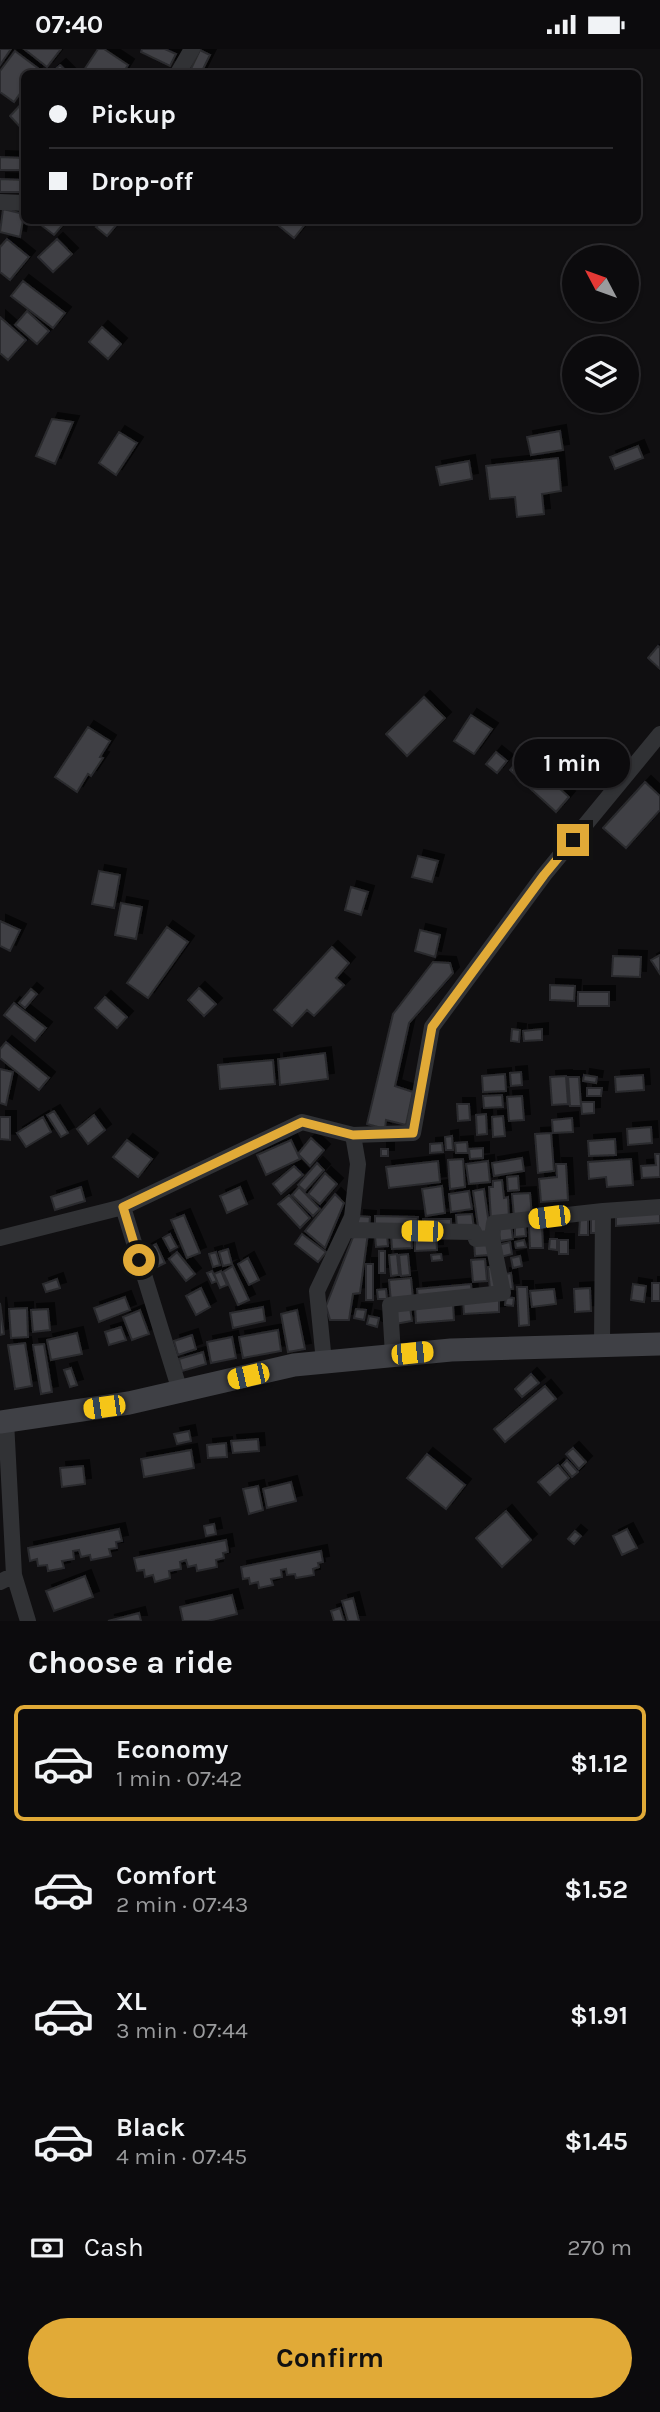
<!DOCTYPE html>
<html lang="en">
<head>
<meta charset="utf-8">
<style>
  body { margin:0; font-family:Karla,sans-serif; background:#1a191b; color:#f1f3f6; height:100vh; display:flex; flex-direction:column; font-size:26px; white-space:nowrap }
  * { box-sizing:border-box; margin:0 }
  p { font-size:23px; color:#9a9b9d }
  .icon { flex:none; width:38px; height:38px; fill:none; stroke:currentColor; stroke-width:2; stroke-linecap:round; stroke-linejoin:round }
  .map { position:relative; height:1572px; overflow:hidden }
  .sheet { display:flex; flex-direction:column; background:#0c0b0d; flex:1 }
  .sheet>* { flex:none }
  .top-card { position:absolute; left:21px; top:21px; width:620px; height:154px; border-radius:10px; box-shadow:0 2px 5px #0004,0 0 0 2px #2c2b2e; display:grid; align-content:center; height:154px; padding:0 28px; background:#0c0b0d }
  .needle { width:46px; rotate:311deg }
  .tools { position:absolute; left:562px; top:196px; display:grid; gap:14px }
  .tools a { display:grid; place-items:center; width:77px; height:77px; border-radius:50%; background:#0c0b0d; box-shadow:0 2px 5px #0004,0 0 0 2px #2c2b2e; font-size:35px }
  .end { position:absolute; width:32px; height:32px; margin:-16px; border:9px solid #e1aa37; background:#111; box-shadow:0 0 0 4px #111 }
  .from { border-radius:50% }
  .bubble { position:absolute; height:49px; border-radius:24px; background:#0c0b0d; box-shadow:0 2px 5px #0004,0 0 0 2px #2c2b2e; font-size:23px; font-weight:700; line-height:49px; text-align:center }
  .car { position:absolute; width:21px; height:42px; margin:-21px -10px; border-radius:9px; box-shadow:0 0 5px 2px #0007; background:linear-gradient(#f5c518 24%,#345 0 40%,#f5c518 0 76%,#345 0 86%,#f5c518 0) }
  .top-card b { display:flex; align-items:center; gap:24px; height:66px; font-size:26px }
  .top-card b+b { border-top:2px solid #2c2b2e }
  .top-card i { width:18px; height:18px; background:#f1f3f6 }
  ul { padding:0; list-style:none }
  li { display:flex; align-items:center; gap:21px; height:116px; margin:0 14px 10px; padding:0 14px; border:4px solid transparent; border-radius:10px }
  li div { flex:1 }
  li b { display:block; font-size:26px }
  li em { font-style:normal; font-weight:700 }
  li.selected { border-color:#e1aa37 }
  li>.icon { width:63px; height:63px; stroke-width:1.5 }
  h2 { padding:0 28px; font-size:32px; line-height:84px }
  .pay { display:flex; align-items:center; gap:18px; height:77px; padding:0 28px; font-size:26px }
  .pay p { margin-inline-start:auto }
  .button { display:flex; gap:14px; margin-top:auto; padding:14px 28px }
  .button a { flex:1; height:80px; border-radius:42px; background:#e1aa37; color:#111; font-size:28px; font-weight:700; line-height:80px; text-align:center }
  .status { display:flex; justify-content:space-between; align-items:center; height:49px; padding:0 35px; background:#0c0b0d; direction:ltr }
  .status svg { height:19px; fill:currentColor }
  .map>svg:first-child { display:block }
  .building { fill:#3f4044; stroke:#2a2a2d; stroke-width:2; filter:url(#shadow) }
  .lines { fill:none; stroke-linecap:round; stroke-linejoin:round }
  .minor { stroke:#313235; stroke-width:16 }
  .secondary { stroke:#3f4045; stroke-width:23 }
  .route { stroke:#e1aa37; stroke-width:9 }
</style>
</head>
<body>
<div class="status"><b>07:40</b><svg viewBox="0 0 49 12"><path d="M0 12V9h3v3zM5 12V6h3v6zM10 12V3h3v9zM15 12V0h3v12zM26 1h20v11H26zM47 4h2v5h-2z"/></svg></div>
<div class="map">
<svg width="660" height="1572" viewBox="0 0 660 1572">
  <defs>
    <filter id="shadow"><feDropShadow dx="6" dy="-6" stdDeviation="0" flood-color="#0009"/></filter>
  </defs>
  <rect width="100%" height="100%" fill="#100f11"/>
  <path class="building" d="M 0,0 L 11,0 L 0,16 Z
    M 24,0 L 61,0 L 47,18 Z
    M 98,0 L 104,0 L 128,16 L 123,24 L 82,24 Z
    M 142,0 L 165,0 L 176,5 L 170,17 L 141,3 Z
    M 200,1 L 210,6 L 201,24 L 189,24 Z
    M 15,2 L 39,20 L 36,24 L 24,24 L 24,39 L 14,53 L 0,43 L 0,22 Z
    M 60,16 L 68,24 L 51,24 Z
    M 24,52 L 24,82 L 10,67 Z
    M 0,108 L 24,109 L 24,121 L 0,121 Z
    M 0,130 L 24,131 L 24,143 L 0,143 Z
    M 3,160 L 24,165 L 20,188 L 0,183 Z
    M 36,172 L 66,172 L 54,186 Z
    M 102,172 L 114,172 L 118,174 L 107,187 L 96,178 Z
    M 273,172 L 303,172 L 306,174 L 294,189 Z
    M 7,190 L 29,208 L 10,231 L 0,223 L 0,198 Z
    M 57,190 L 72,205 L 53,223 L 38,208 Z
    M 23,232 L 65,264 L 53,279 L 11,247 Z
    M 27,262 L 49,282 L 37,295 L 15,276 Z
    M 0,268 L 26,291 L 8,311 L 0,304 Z
    M 102,278 L 121,295 L 108,310 L 89,293 Z
    M 52,370 L 73,373 L 55,415 L 36,407 Z
    M 560,382 L 563,401 L 531,406 L 527,388 Z
    M 119,383 L 137,394 L 116,426 L 99,414 Z
    M 638,397 L 643,409 L 615,420 L 610,408 Z
    M 558,409 L 561,442 L 542,445 L 544,465 L 517,468 L 515,448 L 490,450 L 486,417 Z
    M 469,412 L 472,430 L 440,436 L 436,418 Z
    M 658,597 L 660,599 L 660,620 L 648,609 Z
    M 424,648 L 445,669 L 407,707 L 386,685 Z
    M 471,666 L 492,680 L 474,705 L 454,692 Z
    M 88,678 L 110,692 L 100,708 L 103,709 L 91,727 L 88,725 L 77,743 L 55,728 Z
    M 496,703 L 507,712 L 497,724 L 486,715 Z
    M 523,706 L 569,748 L 556,763 L 510,721 Z
    M 645,733 L 660,747 L 660,761 L 626,799 L 603,779 Z
    M 418,807 L 438,812 L 432,833 L 412,828 Z
    M 99,822 L 120,826 L 114,859 L 92,855 Z
    M 351,838 L 368,843 L 361,866 L 345,861 Z
    M 121,854 L 142,858 L 136,890 L 115,886 Z
    M 0,872 L 20,881 L 10,902 L 0,897 Z
    M 167,878 L 188,893 L 148,949 L 127,934 Z
    M 420,881 L 440,886 L 435,908 L 415,902 Z
    M 332,898 L 349,914 L 336,929 L 344,936 L 314,967 L 307,961 L 292,977 L 274,961 Z
    M 660,906 L 660,925 L 651,911 Z
    M 613,907 L 641,908 L 640,928 L 612,927 Z
    M 433,913 L 450,914 L 453,924 L 409,974 L 395,1037 L 413,1043 L 406,1076 L 386,1071 L 385,1080 L 367,1075 L 393,965 Z
    M 550,936 L 575,937 L 574,952 L 550,951 Z
    M 199,939 L 216,955 L 204,967 L 188,951 Z
    M 31,940 L 37,945 L 25,959 L 19,954 Z
    M 578,943 L 609,943 L 609,957 L 578,957 Z
    M 105,948 L 127,968 L 117,979 L 95,959 Z
    M 14,954 L 46,979 L 35,992 L 4,966 Z
    M 512,980 L 520,981 L 519,993 L 511,992 Z
    M 542,980 L 542,991 L 524,992 L 523,982 Z
    M 6,993 L 49,1029 L 39,1041 L 0,1009 L 0,1000 Z
    M 325,1004 L 328,1030 L 280,1036 L 278,1010 Z
    M 273,1011 L 275,1035 L 220,1040 L 218,1016 Z
    M 0,1020 L 13,1023 L 6,1056 L 0,1054 Z
    M 521,1023 L 522,1036 L 511,1037 L 510,1024 Z
    M 505,1025 L 506,1042 L 483,1043 L 482,1027 Z
    M 584,1026 L 597,1028 L 596,1034 L 583,1032 Z
    M 643,1026 L 644,1041 L 616,1043 L 615,1028 Z
    M 566,1027 L 568,1055 L 552,1056 L 550,1028 Z
    M 568,1028 L 579,1028 L 581,1057 L 570,1057 Z
    M 587,1039 L 602,1039 L 601,1047 L 587,1047 Z
    M 502,1046 L 503,1058 L 484,1059 L 483,1047 Z
    M 522,1047 L 524,1071 L 509,1072 L 507,1048 Z
    M 581,1053 L 594,1053 L 594,1064 L 582,1065 Z
    M 457,1055 L 469,1055 L 470,1071 L 458,1072 Z
    M 54,1062 L 68,1084 L 61,1088 L 47,1066 Z
    M 486,1065 L 487,1085 L 477,1086 L 476,1066 Z
    M 94,1066 L 105,1081 L 88,1095 L 77,1080 Z
    M 503,1067 L 505,1087 L 493,1088 L 492,1068 Z
    M 0,1068 L 10,1068 L 10,1091 L 0,1090 Z
    M 43,1068 L 51,1083 L 26,1098 L 17,1084 Z
    M 572,1069 L 573,1083 L 553,1084 L 552,1071 Z
    M 651,1078 L 652,1094 L 628,1096 L 627,1080 Z
    M 551,1084 L 554,1122 L 538,1124 L 535,1085 Z
    M 452,1087 L 453,1101 L 446,1101 L 445,1088 Z
    M 311,1089 L 324,1101 L 310,1117 L 298,1105 Z
    M 615,1090 L 616,1106 L 589,1107 L 588,1092 Z
    M 127,1091 L 152,1110 L 138,1128 L 113,1108 Z
    M 291,1091 L 300,1110 L 266,1126 L 257,1106 Z
    M 467,1093 L 468,1104 L 456,1104 L 455,1094 Z
    M 442,1094 L 443,1103 L 430,1104 L 430,1095 Z
    M 483,1099 L 483,1109 L 470,1110 L 469,1100 Z
    M 381,1100 L 388,1100 L 388,1107 L 381,1107 Z
    M 655,1105 L 660,1105 L 660,1128 L 642,1129 L 641,1117 L 656,1116 Z
    M 522,1109 L 524,1122 L 494,1127 L 492,1114 Z
    M 463,1110 L 465,1138 L 450,1140 L 448,1111 Z
    M 631,1110 L 633,1136 L 607,1138 L 606,1128 L 589,1130 L 588,1113 Z
    M 438,1112 L 440,1133 L 389,1139 L 386,1118 Z
    M 488,1112 L 490,1133 L 469,1135 L 466,1115 Z
    M 317,1114 L 324,1121 L 305,1142 L 298,1136 Z
    M 556,1115 L 566,1115 L 568,1151 L 541,1153 L 539,1130 L 557,1128 Z
    M 294,1117 L 303,1126 L 281,1145 L 273,1135 Z
    M 325,1124 L 337,1135 L 320,1155 L 308,1145 Z
    M 518,1127 L 519,1141 L 508,1142 L 507,1128 Z
    M 502,1131 L 504,1149 L 508,1148 L 509,1169 L 491,1171 L 489,1138 L 493,1138 L 493,1132 Z
    M 442,1137 L 445,1164 L 426,1167 L 422,1140 Z
    M 81,1138 L 85,1152 L 55,1161 L 51,1148 Z
    M 240,1138 L 247,1155 L 227,1164 L 220,1147 Z
    M 299,1138 L 320,1160 L 313,1167 L 292,1146 Z
    M 484,1140 L 490,1183 L 479,1184 L 473,1142 Z
    M 469,1142 L 472,1160 L 451,1163 L 449,1145 Z
    M 530,1144 L 532,1167 L 514,1168 L 512,1145 Z
    M 335,1145 L 344,1154 L 325,1199 L 305,1182 Z
    M 289,1146 L 310,1169 L 300,1179 L 278,1155 Z
    M 660,1164 L 660,1174 L 616,1177 L 616,1167 Z
    M 472,1165 L 474,1179 L 457,1180 L 456,1166 Z
    M 184,1166 L 200,1204 L 187,1209 L 171,1171 Z
    M 591,1166 L 601,1166 L 601,1184 L 591,1184 Z
    M 358,1167 L 370,1168 L 369,1179 L 357,1178 Z
    M 375,1167 L 418,1168 L 417,1179 L 375,1178 Z
    M 580,1169 L 588,1169 L 588,1186 L 579,1186 Z
    M 423,1170 L 451,1170 L 451,1178 L 423,1178 Z
    M 511,1175 L 513,1190 L 500,1192 L 498,1177 Z
    M 525,1175 L 526,1187 L 515,1188 L 515,1176 Z
    M 542,1176 L 543,1199 L 530,1199 L 529,1177 Z
    M 355,1183 L 368,1184 L 360,1244 L 353,1245 L 349,1271 L 330,1271 L 326,1257 Z
    M 411,1184 L 412,1199 L 392,1200 L 391,1185 Z
    M 170,1185 L 177,1198 L 170,1202 L 163,1189 Z
    M 302,1185 L 326,1203 L 318,1213 L 295,1195 Z
    M 436,1185 L 437,1201 L 415,1202 L 415,1186 Z
    M 387,1186 L 388,1197 L 376,1198 L 375,1187 Z
    M 489,1190 L 490,1206 L 475,1207 L 474,1192 Z
    M 550,1190 L 557,1190 L 557,1201 L 549,1200 Z
    M 524,1191 L 526,1198 L 516,1199 L 515,1193 Z
    M 559,1191 L 568,1191 L 568,1205 L 559,1205 Z
    M 510,1193 L 512,1205 L 501,1208 L 498,1196 Z
    M 156,1195 L 165,1214 L 151,1221 L 142,1203 Z
    M 228,1200 L 232,1215 L 223,1217 L 219,1203 Z
    M 379,1202 L 385,1202 L 385,1224 L 379,1224 Z
    M 177,1203 L 195,1225 L 186,1232 L 169,1210 Z
    M 216,1203 L 220,1216 L 213,1218 L 209,1205 Z
    M 397,1205 L 399,1226 L 391,1227 L 389,1206 Z
    M 408,1205 L 410,1226 L 401,1227 L 399,1206 Z
    M 441,1205 L 442,1211 L 432,1212 L 431,1206 Z
    M 520,1207 L 522,1217 L 513,1219 L 511,1209 Z
    M 248,1209 L 259,1231 L 249,1236 L 238,1215 Z
    M 485,1210 L 487,1232 L 473,1233 L 471,1211 Z
    M 366,1215 L 373,1215 L 373,1251 L 366,1251 Z
    M 233,1217 L 249,1251 L 238,1256 L 223,1223 Z
    M 496,1217 L 498,1240 L 490,1241 L 488,1218 Z
    M 212,1222 L 217,1232 L 212,1234 L 207,1224 Z
    M 221,1222 L 227,1236 L 220,1239 L 214,1225 Z
    M 511,1224 L 513,1240 L 505,1241 L 504,1225 Z
    M 411,1229 L 413,1250 L 391,1253 L 389,1231 Z
    M 57,1230 L 60,1239 L 46,1243 L 43,1235 Z
    M 652,1234 L 660,1234 L 660,1252 L 652,1252 Z
    M 471,1235 L 472,1245 L 418,1250 L 417,1240 Z
    M 633,1235 L 646,1237 L 644,1253 L 631,1251 Z
    M 517,1238 L 527,1238 L 529,1276 L 519,1277 Z
    M 201,1239 L 210,1258 L 196,1266 L 186,1247 Z
    M 590,1239 L 591,1262 L 575,1263 L 574,1240 Z
    M 386,1240 L 387,1250 L 378,1250 L 377,1241 Z
    M 554,1240 L 556,1255 L 532,1258 L 530,1242 Z
    M 125,1248 L 130,1261 L 99,1273 L 94,1259 Z
    M 506,1248 L 514,1249 L 513,1257 L 505,1256 Z
    M 499,1250 L 499,1263 L 464,1265 L 463,1251 Z
    M 0,1254 L 4,1285 L 0,1286 Z
    M 453,1255 L 454,1271 L 416,1274 L 415,1257 Z
    M 263,1258 L 265,1272 L 233,1279 L 230,1264 Z
    M 410,1258 L 412,1272 L 395,1275 L 393,1260 Z
    M 27,1259 L 28,1288 L 11,1289 L 9,1260 Z
    M 48,1260 L 50,1281 L 33,1283 L 31,1261 Z
    M 356,1260 L 366,1261 L 364,1271 L 354,1269 Z
    M 140,1261 L 149,1285 L 132,1291 L 123,1268 Z
    M 297,1261 L 305,1300 L 288,1303 L 281,1265 Z
    M 369,1267 L 379,1269 L 377,1278 L 367,1275 Z
    M 121,1278 L 126,1291 L 109,1296 L 105,1283 Z
    M 278,1281 L 281,1302 L 243,1309 L 239,1288 Z
    M 77,1284 L 82,1305 L 51,1311 L 47,1291 Z
    M 192,1286 L 196,1300 L 178,1306 L 174,1292 Z
    M 232,1288 L 236,1309 L 211,1314 L 207,1293 Z
    M 25,1294 L 32,1337 L 15,1340 L 8,1296 Z
    M 44,1295 L 52,1343 L 41,1345 L 33,1296 Z
    M 203,1303 L 206,1315 L 182,1322 L 179,1310 Z
    M 71,1319 L 77,1336 L 70,1338 L 64,1321 Z
    M 531,1325 L 539,1334 L 522,1348 L 515,1340 Z
    M 545,1337 L 556,1350 L 505,1393 L 494,1380 Z
    M 189,1382 L 191,1392 L 177,1395 L 174,1385 Z
    M 258,1390 L 259,1402 L 233,1404 L 231,1392 Z
    M 226,1394 L 227,1408 L 208,1409 L 207,1396 Z
    M 573,1399 L 586,1413 L 579,1420 L 566,1405 Z
    M 191,1401 L 194,1419 L 144,1428 L 141,1410 Z
    M 427,1405 L 465,1436 L 446,1460 L 407,1429 Z
    M 567,1411 L 578,1423 L 572,1428 L 562,1416 Z
    M 558,1416 L 569,1429 L 550,1446 L 538,1433 Z
    M 83,1417 L 85,1435 L 62,1438 L 60,1419 Z
    M 291,1433 L 296,1452 L 267,1459 L 263,1440 Z
    M 258,1437 L 263,1461 L 249,1465 L 243,1440 Z
    M 506,1462 L 531,1491 L 502,1518 L 476,1489 Z
    M 214,1475 L 216,1485 L 206,1487 L 204,1477 Z
    M 119,1480 L 122,1492 L 116,1493 L 117,1499 L 109,1500 L 111,1507 L 91,1511 L 90,1506 L 81,1508 L 79,1501 L 73,1502 L 74,1510 L 62,1512 L 64,1519 L 48,1522 L 47,1516 L 38,1517 L 37,1510 L 30,1512 L 28,1499 Z
    M 627,1480 L 637,1499 L 622,1506 L 613,1487 Z
    M 575,1482 L 581,1487 L 574,1495 L 568,1490 Z
    M 226,1491 L 228,1503 L 223,1504 L 224,1509 L 216,1511 L 217,1518 L 197,1522 L 196,1516 L 188,1518 L 186,1511 L 180,1513 L 181,1520 L 169,1522 L 170,1529 L 155,1533 L 153,1526 L 145,1528 L 144,1521 L 137,1522 L 134,1509 Z
    M 321,1502 L 323,1513 L 318,1514 L 319,1518 L 313,1520 L 314,1526 L 296,1529 L 295,1525 L 287,1526 L 286,1520 L 281,1521 L 282,1528 L 271,1530 L 273,1536 L 259,1539 L 258,1533 L 250,1535 L 249,1529 L 243,1530 L 241,1518 Z
    M 85,1527 L 93,1548 L 54,1562 L 46,1542 Z
    M 232,1546 L 237,1565 L 208,1572 L 183,1572 L 180,1558 Z
    M 353,1549 L 359,1572 L 348,1572 L 342,1552 Z
    M 340,1559 L 344,1572 L 334,1572 L 331,1562 Z
    M 139,1564 L 141,1572 L 108,1572 Z"/>
  <g class="lines">
    <path class="minor" d="M 178,24 L 192,0
      M 0,153 L 24,154
      M 123,1158 L 180,1342
      M 346,1181 L 474,1183 L 476,1190 L 492,1189 L 494,1174 L 603,1162
      M 0,1189 L 123,1158 L 302,1073 L 353,1086
      M 602,1296 L 603,1162 L 660,1158
      M 393,1306 L 390,1256 L 503,1244 L 492,1189
      M 324,1313 L 317,1242 L 352,1168 L 358,1115 L 353,1086 L 413,1084 L 432,978 L 544,826 L 660,685
      M 6,1372 L 14,1526
      M 0,1533 L 14,1526 L 28,1572"/>
    <path class="secondary" d="M 0,1373 L 129,1354 L 294,1316 L 451,1301 L 660,1295"/>
  </g>
  <g class="lines">
    <path class="route" d="M 139,1211 L 123,1158 L 302,1073 L 353,1086 L 413,1084 L 432,978 L 544,826 L 573,791"/>
  </g>
</svg>
<div class="tools">
<a><svg class="needle" viewBox="-14 -14 28 28"><path d="M0-13l5 13h-10z" fill="#e53935"/><path d="M0 13l5-13h-10z" fill="#9a9b9d"/></svg></a>
<a><svg class="icon" aria-label="layers" viewBox="0 0 24 24"><path d="M12 4l9 5-9 5-9-5zM3 14l9 5 9-5"/></svg></a>
</div>
<i class="end from" style="left:139px;top:1211px"></i>
<i class="end" style="left:573px;top:791px"></i>
<div class="bubble" style="left:514px;top:690px;width:116px">1 min</div>
<i class="car" style="left:549px;top:1168px;rotate:263deg"></i>
<i class="car" style="left:422px;top:1182px;rotate:271deg"></i>
<i class="car" style="left:412px;top:1304px;rotate:84deg"></i>
<i class="car" style="left:248px;top:1327px;rotate:257deg"></i>
<i class="car" style="left:104px;top:1358px;rotate:262deg"></i>
<div class="top-card">
<b><i class="from"></i>Pickup</b>
<b><i></i>Drop-off</b>
</div>
</div>
<section class="sheet">
<h2>Choose a ride</h2>
<ul>
<li class="selected"><svg class="icon" aria-label="car" viewBox="0 0 24 24"><path d="M5 17H2v-5l4-1 3-4h7l3 4 3 1v5h-3M9 17h6M6 11h13"/><circle cx="7" cy="17" r="2"/><circle cx="17" cy="17" r="2"/></svg><div><b>Economy</b><p>1 min · 07:42</p></div><em>$1.12</em></li>
<li><svg class="icon" aria-label="car" viewBox="0 0 24 24"><path d="M5 17H2v-5l4-1 3-4h7l3 4 3 1v5h-3M9 17h6M6 11h13"/><circle cx="7" cy="17" r="2"/><circle cx="17" cy="17" r="2"/></svg><div><b>Comfort</b><p>2 min · 07:43</p></div><em>$1.52</em></li>
<li><svg class="icon" aria-label="car" viewBox="0 0 24 24"><path d="M5 17H2v-5l4-1 3-4h7l3 4 3 1v5h-3M9 17h6M6 11h13"/><circle cx="7" cy="17" r="2"/><circle cx="17" cy="17" r="2"/></svg><div><b>XL</b><p>3 min · 07:44</p></div><em>$1.91</em></li>
<li><svg class="icon" aria-label="car" viewBox="0 0 24 24"><path d="M5 17H2v-5l4-1 3-4h7l3 4 3 1v5h-3M9 17h6M6 11h13"/><circle cx="7" cy="17" r="2"/><circle cx="17" cy="17" r="2"/></svg><div><b>Black</b><p>4 min · 07:45</p></div><em>$1.45</em></li>
</ul>
<div class="pay"><svg class="icon" aria-label="cash" viewBox="0 0 24 24"><path d="M3 7h18v10H3z"/><circle cx="12" cy="12" r="2"/></svg>Cash<p>270 m</p></div>
<div class="button"><a>Confirm</a></div>
</section>
</body>
</html>
